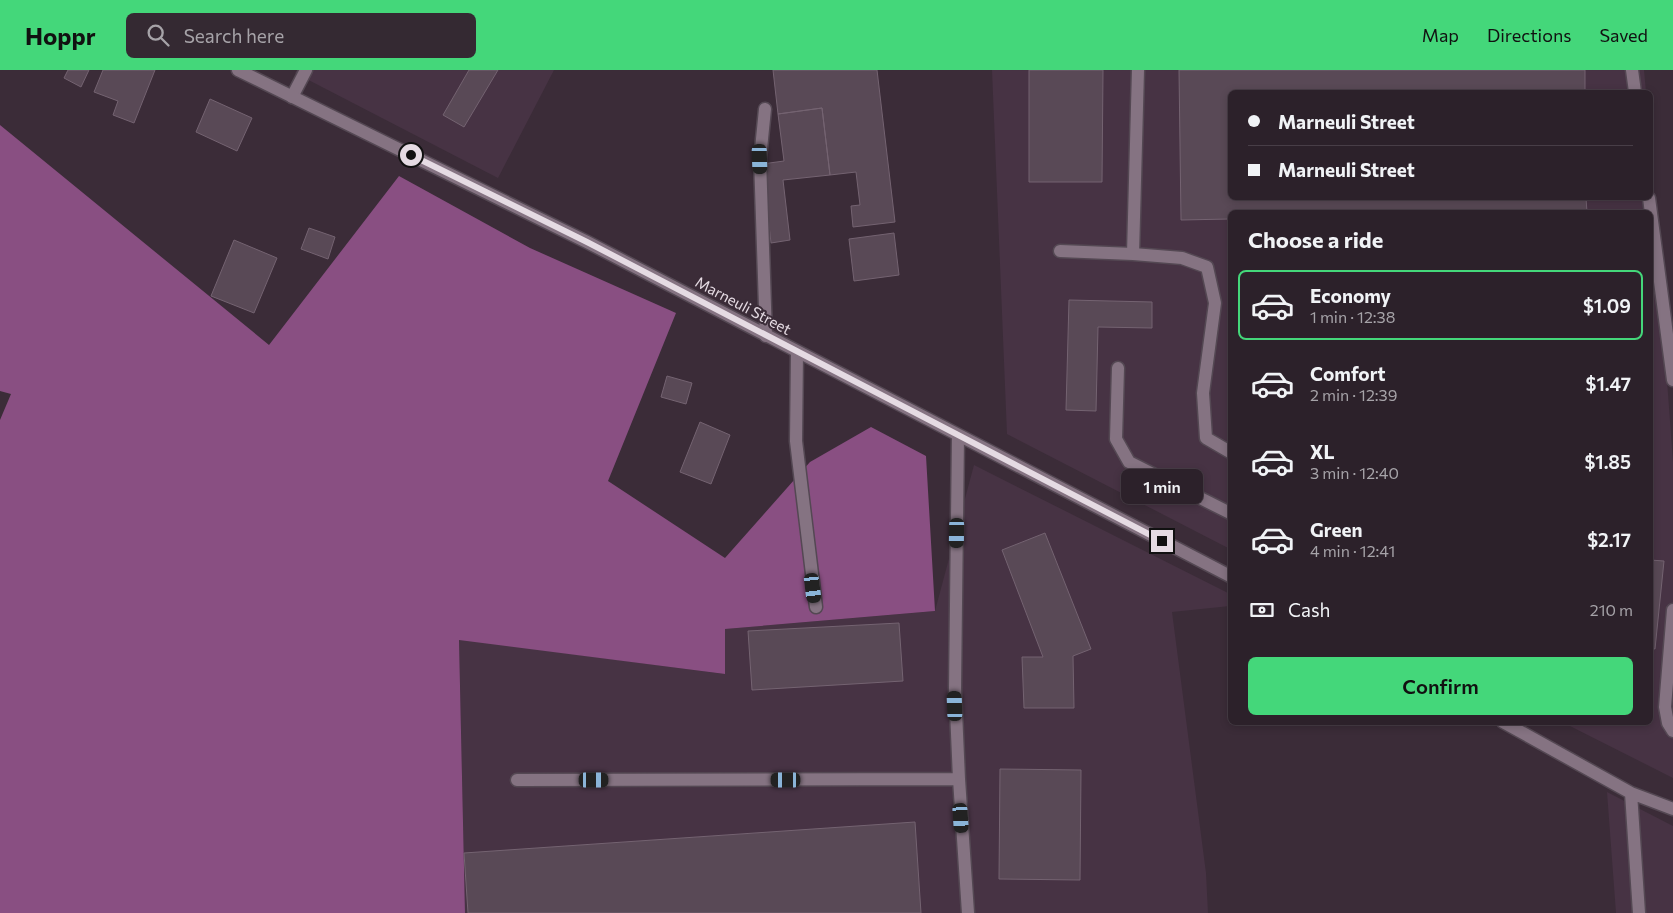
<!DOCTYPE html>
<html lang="en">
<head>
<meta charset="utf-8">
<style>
  body { margin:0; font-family:Commissioner,sans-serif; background:#342932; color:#f1f3f6; height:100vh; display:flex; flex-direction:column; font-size:19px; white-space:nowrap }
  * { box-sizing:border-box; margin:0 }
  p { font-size:16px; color:#a6a3a8 }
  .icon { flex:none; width:28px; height:28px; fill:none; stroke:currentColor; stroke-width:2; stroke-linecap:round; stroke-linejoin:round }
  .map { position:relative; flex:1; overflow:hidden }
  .side { position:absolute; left:1228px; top:140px; width:425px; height:515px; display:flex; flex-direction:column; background:#2c212a; border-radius:8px; box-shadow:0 2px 8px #0003,0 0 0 1px #483e47 }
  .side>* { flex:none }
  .top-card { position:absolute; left:1228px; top:20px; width:425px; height:110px; border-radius:8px; box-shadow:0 2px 8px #0003,0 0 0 1px #483e47; display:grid; align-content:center; height:110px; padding:0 20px; background:#2c212a }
  .end { position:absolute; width:22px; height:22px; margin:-11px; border:6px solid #e5dbe3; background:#111; box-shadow:0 0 0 2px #111 }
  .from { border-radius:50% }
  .bubble { position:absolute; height:35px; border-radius:8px; background:#2c212a; box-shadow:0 2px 8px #0003,0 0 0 1px #483e47; font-size:16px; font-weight:600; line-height:35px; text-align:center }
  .car { position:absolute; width:15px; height:30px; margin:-15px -8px; border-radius:6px; box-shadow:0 0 4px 1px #0007; background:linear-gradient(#222 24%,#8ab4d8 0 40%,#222 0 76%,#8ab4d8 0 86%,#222 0) }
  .top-card b { display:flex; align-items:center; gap:18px; height:48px; font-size:19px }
  .top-card b+b { border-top:1px solid #483e47 }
  .top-card i { width:12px; height:12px; background:#f1f3f6 }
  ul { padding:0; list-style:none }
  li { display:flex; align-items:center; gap:15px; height:70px; margin:0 10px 8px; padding:0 10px; border:2px solid transparent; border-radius:8px }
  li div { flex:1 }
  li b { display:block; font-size:19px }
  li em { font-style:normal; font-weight:600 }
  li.current { border-color:#44d77a }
  li>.icon { width:45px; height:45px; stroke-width:1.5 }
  h2 { padding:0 20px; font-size:22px; line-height:60px }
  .pay { display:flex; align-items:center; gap:12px; height:55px; padding:0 20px; font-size:19px }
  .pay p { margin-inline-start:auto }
  .primary-button { display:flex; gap:10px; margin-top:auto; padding:10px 20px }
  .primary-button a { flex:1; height:58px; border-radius:8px; background:#44d77a; color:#111; font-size:20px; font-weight:600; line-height:58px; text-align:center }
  header { display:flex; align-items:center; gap:30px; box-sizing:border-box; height:70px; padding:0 25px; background:#44d77a; color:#111 }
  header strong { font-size:24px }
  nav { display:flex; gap:28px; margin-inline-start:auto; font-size:18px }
  .search { width:350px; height:45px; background:#342932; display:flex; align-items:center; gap:12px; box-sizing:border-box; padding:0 18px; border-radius:8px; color:#a6a3a8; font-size:19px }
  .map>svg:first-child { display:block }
  .built { fill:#473344 }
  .forest { fill:#894f82 }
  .building { fill:#594956; stroke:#746371 }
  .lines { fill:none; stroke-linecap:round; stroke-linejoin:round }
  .service-casing { stroke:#544853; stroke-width:15 }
  .minor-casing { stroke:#544853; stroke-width:15 }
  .service { stroke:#857382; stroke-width:12 }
  .minor { stroke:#857382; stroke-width:12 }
  .route { stroke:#e5dbe3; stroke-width:6 }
  .labels { text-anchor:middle; stroke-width:4; stroke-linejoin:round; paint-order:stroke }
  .street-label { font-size:15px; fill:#e5dbe3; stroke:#3b2c38 }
</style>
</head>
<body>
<header>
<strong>Hoppr</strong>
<div class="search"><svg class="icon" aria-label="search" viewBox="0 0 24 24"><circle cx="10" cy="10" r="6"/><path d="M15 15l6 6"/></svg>Search here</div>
<nav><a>Map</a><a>Directions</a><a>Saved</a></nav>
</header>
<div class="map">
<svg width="1673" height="843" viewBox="0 0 1673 843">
  <rect width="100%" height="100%" fill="#3b2c38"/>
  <path class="built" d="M 297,0 L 554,0 L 498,108 L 295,3 Z
    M 992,0 L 1644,0 L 1646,22 L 1230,22 L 1230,128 L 1650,128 L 1650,78 L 1673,392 L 1673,708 L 1564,653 L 1650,652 L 1650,142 L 1230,142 L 1230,479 L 1007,364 Z
    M 974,395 L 1230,524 L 1230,536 L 1172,542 L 1206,803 L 1208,843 L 465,843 L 459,569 L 724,604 L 725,559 L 935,541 Z
    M 1607,722 L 1673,756 L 1673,843 L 1616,843 Z"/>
  <path class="forest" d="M 0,55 L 269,275 L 399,106 L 530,178 L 676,243 L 608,411 L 725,488 L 810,392 L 871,357 L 926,386 L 935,541 L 725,559 L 725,604 L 459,570 L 465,843 L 0,843 L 0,350 L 11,324 L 0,321 Z"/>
  <path class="building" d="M 68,0 L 89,0 L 81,17 L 64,8 Z
    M 103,0 L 155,0 L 134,53 L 113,45 L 118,31 L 94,22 Z
    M 469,0 L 498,0 L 464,57 L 443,45 Z
    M 773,0 L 877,0 L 895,152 L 853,157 L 851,136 L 860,135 L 856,102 L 830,105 L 822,38 L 778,44 Z
    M 1029,0 L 1103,0 L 1102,112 L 1029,112 Z
    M 1179,0 L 1585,0 L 1585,22 L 1230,22 L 1230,128 L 1586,128 L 1587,142 L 1230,142 L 1230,149 L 1181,150 Z
    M 210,29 L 252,48 L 237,81 L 196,62 Z
    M 822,38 L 830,105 L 783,110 L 790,170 L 771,173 L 762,94 L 784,91 L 778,44 Z
    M 309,158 L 335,167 L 328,189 L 301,179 Z
    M 894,163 L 899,205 L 854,211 L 849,169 Z
    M 234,170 L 277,188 L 254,243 L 211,226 Z
    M 1069,230 L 1152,232 L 1152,258 L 1098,257 L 1096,341 L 1066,340 Z
    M 667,306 L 692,313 L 686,334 L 661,327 Z
    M 700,352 L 730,365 L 711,414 L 680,402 Z
    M 1045,463 L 1091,579 L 1073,586 L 1074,638 L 1024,638 L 1022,587 L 1043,587 L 1002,480 Z
    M 1650,490 L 1664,491 L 1655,579 L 1650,578 Z
    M 899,553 L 903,611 L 752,620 L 748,561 Z
    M 1000,699 L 1081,700 L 1080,810 L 999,809 Z
    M 915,752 L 921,843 L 468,843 L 464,783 Z"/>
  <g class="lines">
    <defs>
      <path id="service" d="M 1138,0 L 1133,184 L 1182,188 L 1207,197 L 1215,233 L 1203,323 L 1206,368 L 1230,382
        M 1632,0 L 1635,22
        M 292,27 L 306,0
        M 765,39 L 760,89 L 766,266
        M 1649,128 L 1673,310
        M 1060,181 L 1133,184
        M 797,282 L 796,371 L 816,537
        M 1118,298 L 1116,369 L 1129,392 L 1230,443
        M 958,366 L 955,618 L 959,709 L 968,843
        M 1673,540 L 1665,637 L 1668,653 L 1673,661
        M 517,710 L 959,709"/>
      <path id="minor" d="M 238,0 L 587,172 L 1230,506
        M 1503,652 L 1631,723 L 1673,739
        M 1631,723 L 1639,843"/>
    </defs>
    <use href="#service" class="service-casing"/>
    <use href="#minor" class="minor-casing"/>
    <use href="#service" class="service"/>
    <use href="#minor" class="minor"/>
  </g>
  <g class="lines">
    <path class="route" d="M 411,85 L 587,172 L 1162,471"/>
  </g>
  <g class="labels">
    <g class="street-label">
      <text transform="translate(743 236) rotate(28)" y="5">Marneuli Street</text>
    </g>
  </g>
</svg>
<i class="end from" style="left:411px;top:85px"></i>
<i class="end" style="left:1162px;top:471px"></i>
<div class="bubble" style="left:1121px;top:399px;width:82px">1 min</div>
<i class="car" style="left:760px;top:89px;rotate:178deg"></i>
<i class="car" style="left:957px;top:463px;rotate:181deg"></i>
<i class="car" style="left:813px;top:518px;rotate:173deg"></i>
<i class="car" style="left:955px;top:636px;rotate:358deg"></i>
<i class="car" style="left:594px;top:710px;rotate:90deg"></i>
<i class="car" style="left:786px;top:710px;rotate:270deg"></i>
<i class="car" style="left:961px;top:748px;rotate:176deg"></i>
<div class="top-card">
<b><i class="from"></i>Marneuli Street</b>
<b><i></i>Marneuli Street</b>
</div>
<section class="side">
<h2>Choose a ride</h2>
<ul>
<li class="current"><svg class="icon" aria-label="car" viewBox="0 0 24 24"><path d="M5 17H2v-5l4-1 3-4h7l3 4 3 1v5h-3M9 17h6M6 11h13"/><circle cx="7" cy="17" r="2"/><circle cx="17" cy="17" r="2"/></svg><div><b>Economy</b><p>1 min · 12:38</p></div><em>$1.09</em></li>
<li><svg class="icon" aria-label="car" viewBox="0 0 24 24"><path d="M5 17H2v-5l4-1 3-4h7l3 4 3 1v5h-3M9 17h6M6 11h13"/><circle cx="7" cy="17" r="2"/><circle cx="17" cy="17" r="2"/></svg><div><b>Comfort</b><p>2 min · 12:39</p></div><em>$1.47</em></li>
<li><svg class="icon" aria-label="car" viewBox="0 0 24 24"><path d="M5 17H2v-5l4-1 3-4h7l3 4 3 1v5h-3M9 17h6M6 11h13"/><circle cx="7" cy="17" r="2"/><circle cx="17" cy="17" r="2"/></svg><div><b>XL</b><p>3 min · 12:40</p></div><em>$1.85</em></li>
<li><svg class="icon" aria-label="car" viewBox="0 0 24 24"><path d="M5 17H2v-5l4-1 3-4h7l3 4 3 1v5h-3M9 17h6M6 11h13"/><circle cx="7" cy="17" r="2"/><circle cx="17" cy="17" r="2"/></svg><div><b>Green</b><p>4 min · 12:41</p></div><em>$2.17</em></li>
</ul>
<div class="pay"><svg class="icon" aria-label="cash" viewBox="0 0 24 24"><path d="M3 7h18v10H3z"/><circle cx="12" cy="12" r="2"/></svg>Cash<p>210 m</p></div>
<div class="primary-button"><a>Confirm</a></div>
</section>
</div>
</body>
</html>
